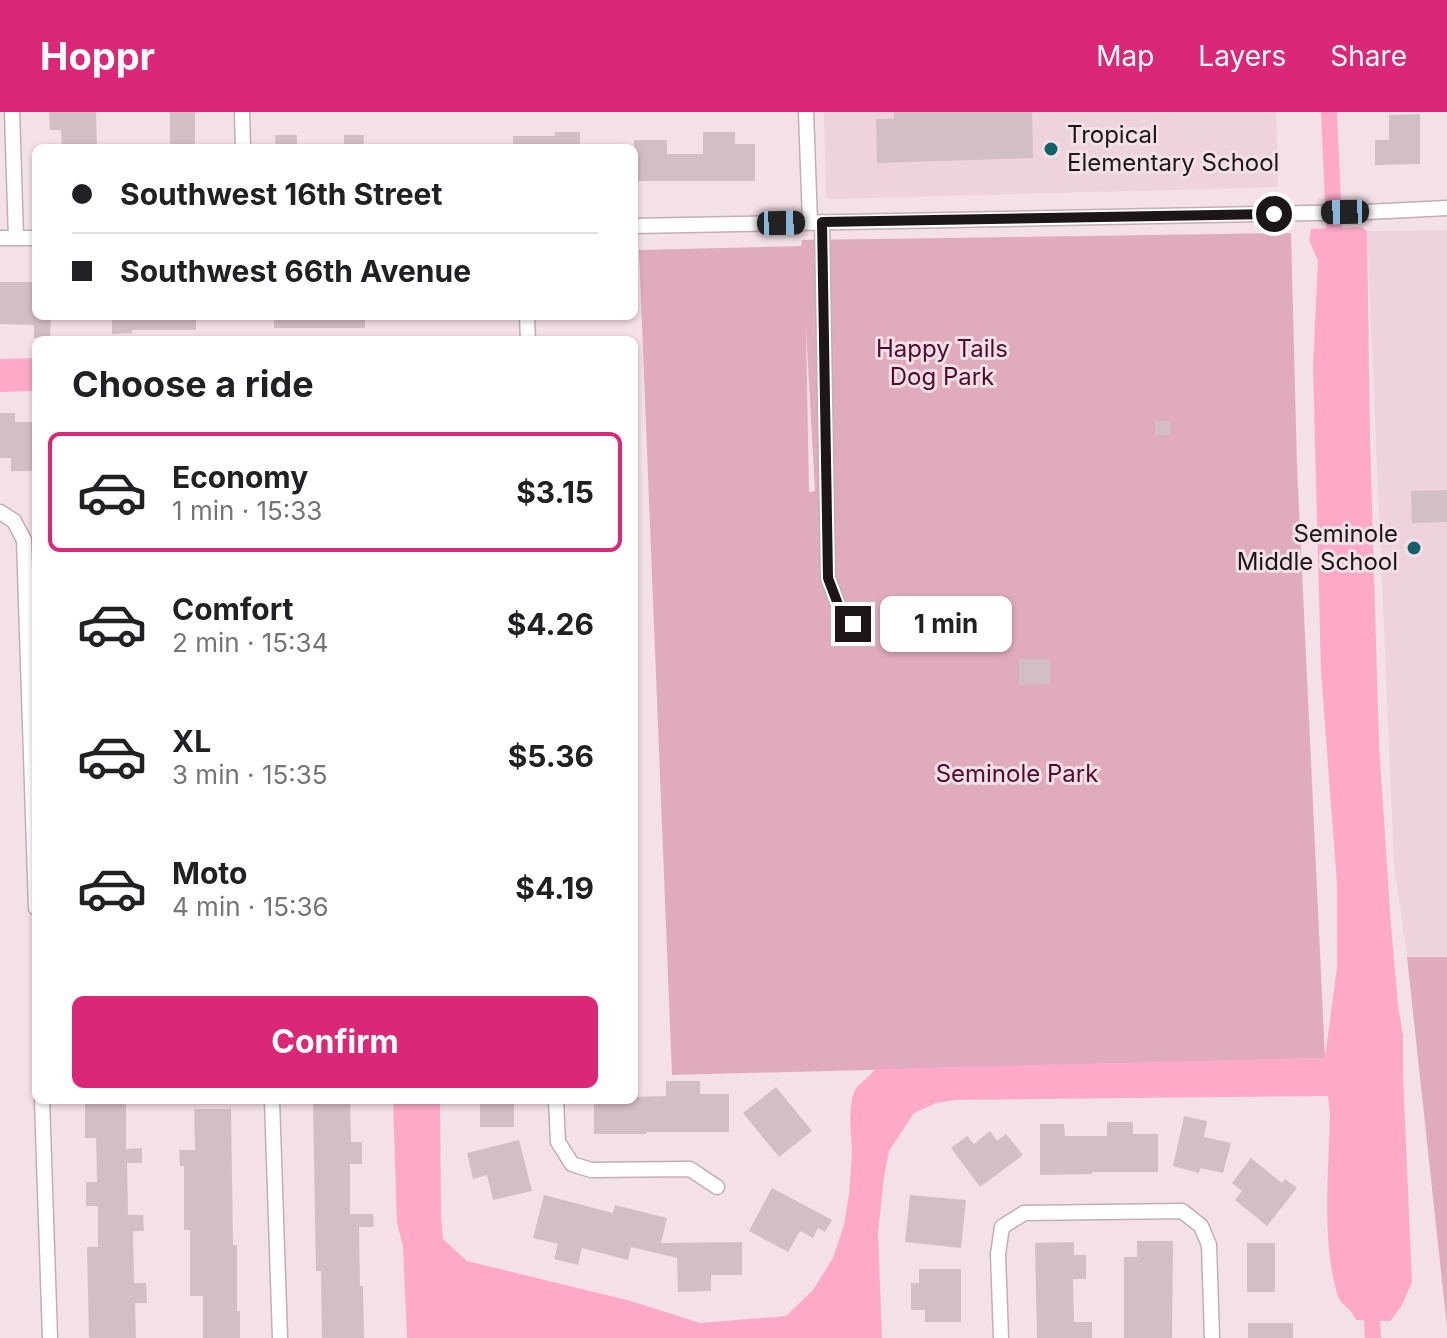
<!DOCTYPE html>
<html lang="en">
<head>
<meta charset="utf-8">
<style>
  body { margin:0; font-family:Inter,sans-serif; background:#f6f6f6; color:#202124; height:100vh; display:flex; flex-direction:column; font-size:30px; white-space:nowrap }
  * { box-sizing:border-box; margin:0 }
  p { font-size:26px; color:#757577 }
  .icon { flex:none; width:44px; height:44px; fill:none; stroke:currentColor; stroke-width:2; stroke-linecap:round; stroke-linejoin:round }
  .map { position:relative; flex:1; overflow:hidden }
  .side { position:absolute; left:32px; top:224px; width:606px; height:768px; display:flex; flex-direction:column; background:#fff; border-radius:12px; box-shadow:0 2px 6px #0004 }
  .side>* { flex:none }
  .guide { position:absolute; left:32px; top:32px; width:606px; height:176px; border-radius:12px; box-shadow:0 2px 6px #0004; display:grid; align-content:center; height:176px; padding:0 40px; background:#fff }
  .end { position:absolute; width:36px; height:36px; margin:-18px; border:10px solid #1d1618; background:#fff; box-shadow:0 0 0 4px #fff }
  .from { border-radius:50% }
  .bubble { position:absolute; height:56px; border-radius:12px; background:#fff; box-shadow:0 2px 6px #0004; font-size:26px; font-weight:700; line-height:56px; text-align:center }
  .car { position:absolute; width:24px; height:48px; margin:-24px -12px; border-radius:10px; box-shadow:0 0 6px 2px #0007; background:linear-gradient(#222 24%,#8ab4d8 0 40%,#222 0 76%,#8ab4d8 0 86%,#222 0) }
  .guide b { display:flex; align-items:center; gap:28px; height:76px; font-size:30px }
  .guide b+b { border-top:2px solid #e0e0e0 }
  .guide i { width:20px; height:20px; background:#202124 }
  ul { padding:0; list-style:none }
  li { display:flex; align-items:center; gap:24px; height:120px; margin:0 16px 12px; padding:0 24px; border:4px solid transparent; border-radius:12px }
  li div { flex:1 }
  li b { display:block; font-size:30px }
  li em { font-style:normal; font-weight:700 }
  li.current { border-color:#db2777 }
  li>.icon { width:72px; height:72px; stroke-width:1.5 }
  h2 { padding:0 40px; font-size:36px; line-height:96px }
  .action { display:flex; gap:16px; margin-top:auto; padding:16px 40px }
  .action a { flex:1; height:92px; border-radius:12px; background:#db2777; color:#fff; font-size:32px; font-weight:700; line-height:92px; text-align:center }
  header { display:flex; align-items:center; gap:48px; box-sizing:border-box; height:112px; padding:0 40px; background:#db2777; color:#fff }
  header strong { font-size:38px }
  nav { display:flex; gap:44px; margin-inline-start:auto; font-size:28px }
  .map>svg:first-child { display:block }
  .built { fill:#efd3dc }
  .green { fill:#e0abbd; fill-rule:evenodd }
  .water { fill:#fda9c7 }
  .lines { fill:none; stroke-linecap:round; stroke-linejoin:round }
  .canal { stroke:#fda9c7; stroke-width:16 }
  .building { fill:#d2bfc5 }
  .minor-casing { stroke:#c2afb5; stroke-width:17 }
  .minor { stroke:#fff; stroke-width:14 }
  .route { stroke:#1d1618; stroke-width:10 }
  .poi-dot { fill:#13616b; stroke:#f4e1e7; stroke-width:3 }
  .labels { text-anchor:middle; stroke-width:6; stroke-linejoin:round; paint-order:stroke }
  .poi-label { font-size:24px; fill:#1d1618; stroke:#f4e1e7; text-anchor:start }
  .park-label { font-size:24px; fill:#530a2e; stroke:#f4e1e7 }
</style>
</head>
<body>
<header>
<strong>Hoppr</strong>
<nav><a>Map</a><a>Layers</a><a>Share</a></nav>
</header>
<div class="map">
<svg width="1447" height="1226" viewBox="0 0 1447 1226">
  <rect width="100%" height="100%" fill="#f4e1e7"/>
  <path class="built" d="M 824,0 L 1276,0 L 1278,75 L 826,87 Z
    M 1447,118 L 1447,845 L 1407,845 L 1394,753 L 1367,119 Z"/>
  <path class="green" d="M 1291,121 L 1297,354 L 1325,946 L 672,963 L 639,138 L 801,134 L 802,128 ZM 806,216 L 815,379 L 810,380 L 809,379 Z
    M 1407,845 L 1447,845 L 1447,1215 Z"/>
  <path class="water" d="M 1361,115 L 1367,119 L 1370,326 L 1379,632 L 1391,813 L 1398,893 L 1403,924 L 1403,962 L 1412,1170 L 1401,1195 L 1390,1209 L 1356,1208 C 1351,1195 1342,1195 1338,1184 C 1321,1132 1329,1057 1330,1002 L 1328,984 L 954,988 L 936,991 L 914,1001 L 889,1039 L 884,1065 L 878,1121 L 882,1226 L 407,1226 L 403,1134 L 397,1111 L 393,988 L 440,988 L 441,1105 L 443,1127 L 467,1149 L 631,1189 L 700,1211 L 786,1204 L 813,1178 L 833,1146 L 844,1113 L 849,1082 L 852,1040 L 850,1006 L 852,986 L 856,976 L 876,957 L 1325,946 L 1337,855 L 1337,772 L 1321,560 L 1313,253 L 1318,149 L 1309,128 L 1311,117 Z
    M 36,246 L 36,279 L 0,280 L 0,247 Z"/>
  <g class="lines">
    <path class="canal" d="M 1329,0 L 1335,137
      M 1371,1188 L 1373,1226"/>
  </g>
  <path class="building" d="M 49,0 L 96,0 L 97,36 L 62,36 L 61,18 L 50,18 Z
    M 170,0 L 195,0 L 195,36 L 170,36 Z
    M 894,0 L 1032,0 L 1033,46 L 877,51 L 876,7 L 894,7 Z
    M 1420,2 L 1420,52 L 1375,53 L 1375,28 L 1389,28 L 1389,3 Z
    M 555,20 L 580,20 L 580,36 L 513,36 L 513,24 L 555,24 Z
    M 703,20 L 735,20 L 735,32 L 755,32 L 755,69 L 634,69 L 634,28 L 667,28 L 667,42 L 703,42 Z
    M 275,23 L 297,23 L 297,36 L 276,36 Z
    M 344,23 L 364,23 L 363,36 L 344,36 Z
    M 0,170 L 36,170 L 36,204 L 51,204 L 50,226 L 34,226 L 34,213 L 0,212 Z
    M 112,204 L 196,204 L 196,218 L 132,218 L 132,221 L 112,222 Z
    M 274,204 L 365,204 L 365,216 L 274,216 Z
    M 0,301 L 15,301 L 15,310 L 33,310 L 33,359 L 11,359 L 11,346 L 0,346 Z
    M 1155,309 L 1170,309 L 1170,323 L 1155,323 Z
    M 1447,378 L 1447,410 L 1412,411 L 1411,379 Z
    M 1019,547 L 1050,547 L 1050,572 L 1019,573 Z
    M 666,969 L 700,969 L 700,982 L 729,982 L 729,1020 L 646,1020 L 646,1022 L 594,1022 L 594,988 L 634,988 L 634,985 L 666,984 Z
    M 776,975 L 812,1019 L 779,1045 L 743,1001 Z
    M 85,988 L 126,988 L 126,1037 L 142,1036 L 142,1051 L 127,1051 L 128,1103 L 143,1103 L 144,1119 L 133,1119 L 134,1171 L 146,1171 L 147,1191 L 135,1191 L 136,1226 L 89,1226 L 87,1135 L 98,1135 L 98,1094 L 86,1094 L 86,1070 L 97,1070 L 96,1026 L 85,1026 Z
    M 313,988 L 350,988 L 351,1030 L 362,1030 L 362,1052 L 350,1052 L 350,1102 L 373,1102 L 374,1115 L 359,1115 L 360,1174 L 363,1174 L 364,1226 L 322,1226 L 321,1159 L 316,1159 Z
    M 480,988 L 514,988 L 514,1015 L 480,1015 Z
    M 194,997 L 231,997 L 233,1133 L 237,1133 L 237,1199 L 240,1199 L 240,1226 L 203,1226 L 203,1184 L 190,1184 L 190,1118 L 184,1118 L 184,1054 L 180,1054 L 179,1038 L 195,1038 Z
    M 1184,1004 L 1207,1009 L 1204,1025 L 1231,1031 L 1223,1061 L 1200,1056 L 1199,1061 L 1173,1054 Z
    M 1107,1010 L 1133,1010 L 1133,1022 L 1158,1022 L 1158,1060 L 1092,1060 L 1092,1062 L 1040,1063 L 1040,1012 L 1064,1012 L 1065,1024 L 1107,1024 Z
    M 990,1019 L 997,1029 L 1006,1022 L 1023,1043 L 980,1075 L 951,1036 L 967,1024 L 974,1032 Z
    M 519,1028 L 532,1079 L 493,1088 L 487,1063 L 473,1067 L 467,1041 Z
    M 1251,1046 L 1282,1071 L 1285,1067 L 1297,1076 L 1267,1114 L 1235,1088 L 1242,1079 L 1232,1071 Z
    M 772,1076 L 832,1108 L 825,1120 L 818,1116 L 813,1126 L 800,1119 L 788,1140 L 749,1119 Z
    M 544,1083 L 613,1101 L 615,1093 L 667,1106 L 661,1131 L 742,1130 L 742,1163 L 711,1163 L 711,1179 L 678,1180 L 677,1146 L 631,1135 L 628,1148 L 582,1136 L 578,1153 L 554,1147 L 558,1132 L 533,1126 Z
    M 910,1083 L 966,1088 L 961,1136 L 905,1130 Z
    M 1137,1129 L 1173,1129 L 1172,1226 L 1124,1226 L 1124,1145 L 1137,1145 Z
    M 1074,1130 L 1074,1143 L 1086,1143 L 1086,1167 L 1073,1167 L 1074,1210 L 1092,1210 L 1092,1226 L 1037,1226 L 1035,1131 Z
    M 1247,1131 L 1275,1131 L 1275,1180 L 1247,1180 Z
    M 919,1157 L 961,1157 L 961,1210 L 925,1210 L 925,1198 L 911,1198 L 911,1171 L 919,1171 Z
    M 1248,1211 L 1293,1211 L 1293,1226 L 1248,1226 Z"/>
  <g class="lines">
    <defs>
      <path id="minor" d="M 12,0 L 16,126
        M 242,0 L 243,36
        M 806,0 L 810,110
        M 822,110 L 828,466 L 839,495 L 853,512
        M 634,114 L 1367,100 L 1447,96
        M 0,126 L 36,126
        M 527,204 L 528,228
        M 0,400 L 14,409 L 24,428 L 36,796
        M 42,988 L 50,1226
        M 272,988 L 280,1226
        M 556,988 L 558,1030 L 572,1052 L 591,1058 L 690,1057 L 717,1075
        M 1001,1226 L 998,1142 L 1002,1115 L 1024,1101 L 1182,1099 L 1201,1114 L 1209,1133 L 1212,1226"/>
    </defs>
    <use href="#minor" class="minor-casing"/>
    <use href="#minor" class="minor"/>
  </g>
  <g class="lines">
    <path class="route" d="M 853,512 L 839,495 L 828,466 L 822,110 L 1274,102"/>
  </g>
  <g class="poi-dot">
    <circle cx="1051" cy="37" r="8"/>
    <circle cx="1414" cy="436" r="8"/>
  </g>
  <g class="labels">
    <g class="poi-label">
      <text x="1067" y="31">Tropical<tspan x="1067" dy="28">Elementary School</tspan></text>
      <text x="1398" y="430" text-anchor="end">Seminole<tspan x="1398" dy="28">Middle School</tspan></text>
    </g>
    <g class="park-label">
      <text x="942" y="245">Happy Tails<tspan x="942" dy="28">Dog Park</tspan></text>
      <text x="1017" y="670">Seminole Park</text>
    </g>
  </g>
</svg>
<i class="end from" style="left:1274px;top:102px"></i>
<i class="end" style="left:853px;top:512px"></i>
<div class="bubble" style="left:880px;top:484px;width:132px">1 min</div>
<i class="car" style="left:1345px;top:100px;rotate:269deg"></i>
<i class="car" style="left:781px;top:111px;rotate:89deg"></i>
<div class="guide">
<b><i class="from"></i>Southwest 16th Street</b>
<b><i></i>Southwest 66th Avenue</b>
</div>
<section class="side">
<h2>Choose a ride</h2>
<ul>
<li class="current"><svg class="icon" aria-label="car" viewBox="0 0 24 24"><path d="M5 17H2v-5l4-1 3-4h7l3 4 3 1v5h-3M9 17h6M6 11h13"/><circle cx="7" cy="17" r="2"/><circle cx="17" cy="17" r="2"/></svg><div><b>Economy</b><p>1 min · 15:33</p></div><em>$3.15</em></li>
<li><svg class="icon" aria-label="car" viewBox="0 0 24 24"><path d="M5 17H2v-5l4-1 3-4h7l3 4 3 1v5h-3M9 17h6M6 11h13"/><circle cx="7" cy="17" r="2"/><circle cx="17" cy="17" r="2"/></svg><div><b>Comfort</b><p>2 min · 15:34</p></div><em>$4.26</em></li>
<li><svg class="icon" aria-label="car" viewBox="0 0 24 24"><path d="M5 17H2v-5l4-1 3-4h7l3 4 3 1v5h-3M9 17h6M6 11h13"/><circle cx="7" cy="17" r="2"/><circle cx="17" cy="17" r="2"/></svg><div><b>XL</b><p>3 min · 15:35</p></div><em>$5.36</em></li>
<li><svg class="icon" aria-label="car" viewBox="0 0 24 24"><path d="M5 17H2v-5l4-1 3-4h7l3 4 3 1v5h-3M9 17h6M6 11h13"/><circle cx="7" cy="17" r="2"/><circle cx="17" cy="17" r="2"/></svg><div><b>Moto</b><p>4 min · 15:36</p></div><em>$4.19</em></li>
</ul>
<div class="action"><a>Confirm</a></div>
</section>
</div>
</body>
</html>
